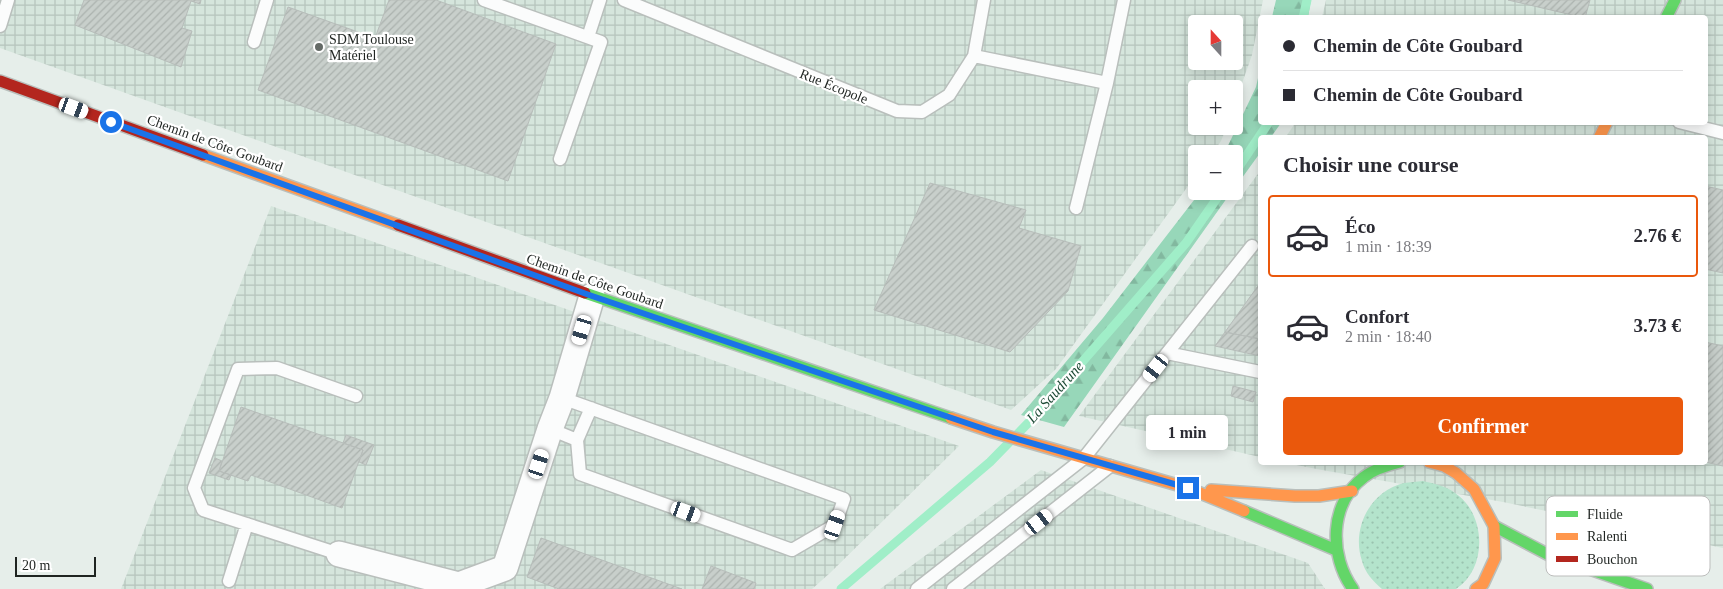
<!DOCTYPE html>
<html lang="fr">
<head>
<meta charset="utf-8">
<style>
  body { margin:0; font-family:Georgia,serif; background:#f7f7f7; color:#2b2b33; height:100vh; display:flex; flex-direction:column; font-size:19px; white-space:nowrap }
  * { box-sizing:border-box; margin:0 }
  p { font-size:16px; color:#7c7c81 }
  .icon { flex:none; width:28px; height:28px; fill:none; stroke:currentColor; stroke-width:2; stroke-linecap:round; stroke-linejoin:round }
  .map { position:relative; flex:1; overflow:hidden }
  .sheet { position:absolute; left:1258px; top:135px; width:450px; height:330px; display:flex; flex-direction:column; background:#fff; border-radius:5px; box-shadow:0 2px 12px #0003 }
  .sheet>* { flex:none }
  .hud { position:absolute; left:1258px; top:15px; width:450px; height:110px; border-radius:5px; box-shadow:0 2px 12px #0003; display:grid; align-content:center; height:110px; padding:0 25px; background:#fff }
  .needle { width:32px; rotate:339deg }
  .buttons { position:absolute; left:1188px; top:15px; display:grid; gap:10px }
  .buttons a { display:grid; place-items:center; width:55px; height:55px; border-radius:5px; background:#fff; box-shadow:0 2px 12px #0003; font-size:25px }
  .scale { position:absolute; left:15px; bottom:12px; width:81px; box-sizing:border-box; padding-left:5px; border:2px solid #1f2421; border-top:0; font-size:14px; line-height:18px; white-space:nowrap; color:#1f2421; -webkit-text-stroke:4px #fff; paint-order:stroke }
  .end { position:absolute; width:22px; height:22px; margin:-11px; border:6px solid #1a73e8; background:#fff; box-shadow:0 0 0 2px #fff }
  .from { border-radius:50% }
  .bubble { position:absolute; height:35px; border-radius:5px; background:#fff; box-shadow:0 2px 12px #0003; font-size:16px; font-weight:800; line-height:35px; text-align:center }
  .car { position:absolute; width:15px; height:30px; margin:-15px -8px; border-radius:6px; box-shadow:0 0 4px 1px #0007; background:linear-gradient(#fff 24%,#345 0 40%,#fff 0 76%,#345 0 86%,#fff 0) }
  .hud b { display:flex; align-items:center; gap:18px; height:48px; font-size:19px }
  .hud b+b { border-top:1px solid #e1e1e2 }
  .hud i { width:12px; height:12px; background:#2b2b33 }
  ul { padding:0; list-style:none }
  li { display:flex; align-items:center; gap:15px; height:82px; margin:0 10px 8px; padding:0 15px; border:2px solid transparent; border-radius:5px }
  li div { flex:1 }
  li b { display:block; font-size:19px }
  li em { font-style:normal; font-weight:800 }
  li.active { border-color:#ea580c }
  li>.icon { width:45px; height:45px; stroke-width:1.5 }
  h2 { padding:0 25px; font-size:22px; line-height:60px }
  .action { display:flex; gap:10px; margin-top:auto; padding:10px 25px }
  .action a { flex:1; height:58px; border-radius:5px; background:#ea580c; color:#fff; font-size:20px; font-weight:800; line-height:58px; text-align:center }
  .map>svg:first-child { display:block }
  .industrial { fill:url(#industrial-grid); fill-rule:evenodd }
  .grass { fill:url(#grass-dots) }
  .forest { fill:url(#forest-firs) }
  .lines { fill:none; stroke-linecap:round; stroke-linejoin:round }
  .stream { stroke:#a0eec8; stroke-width:9 }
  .building { fill:url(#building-hatch); stroke:#b7bdba }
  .lane-casing { stroke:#b9bfbc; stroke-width:15 }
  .street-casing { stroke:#b9bfbc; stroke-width:28 }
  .fast-casing { stroke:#b9bfbc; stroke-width:14 }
  .slow-casing { stroke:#b9bfbc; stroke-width:14 }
  .jam-casing { stroke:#b9bfbc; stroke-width:14 }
  .lane { stroke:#fbfcfc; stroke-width:12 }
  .street { stroke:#fbfcfc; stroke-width:25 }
  .fast { stroke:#63d668; stroke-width:11 }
  .slow { stroke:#ff974d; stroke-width:11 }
  .jam { stroke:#b3261e; stroke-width:11 }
  .route { stroke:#1a73e8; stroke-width:6 }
  .poi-dot { fill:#656b67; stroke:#fff; stroke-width:2 }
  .labels { text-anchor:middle; stroke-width:4.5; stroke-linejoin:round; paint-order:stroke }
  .poi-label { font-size:14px; fill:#1f2421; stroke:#fff; text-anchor:start }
  .street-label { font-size:14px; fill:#1f2421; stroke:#fff }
  .water-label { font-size:15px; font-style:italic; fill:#1c4a35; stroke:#fff }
  .key { fill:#fff; stroke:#bcbdbc; stroke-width:1 }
  .key-label { font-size:14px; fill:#1f2421 }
</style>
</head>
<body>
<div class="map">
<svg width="1723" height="589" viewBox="0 0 1723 589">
  <defs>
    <pattern id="industrial-grid" width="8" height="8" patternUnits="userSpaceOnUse" patternTransform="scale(1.25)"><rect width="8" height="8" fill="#d5e5dc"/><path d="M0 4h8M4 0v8" fill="none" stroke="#b6c4bc"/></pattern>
    <pattern id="grass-dots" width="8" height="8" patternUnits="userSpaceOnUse" patternTransform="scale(1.25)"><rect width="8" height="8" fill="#b4e4cc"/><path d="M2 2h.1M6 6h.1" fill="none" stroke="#9ac3af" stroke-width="1.8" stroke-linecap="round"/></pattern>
    <pattern id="forest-firs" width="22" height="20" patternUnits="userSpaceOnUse" patternTransform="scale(1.25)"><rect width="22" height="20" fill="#97d7b9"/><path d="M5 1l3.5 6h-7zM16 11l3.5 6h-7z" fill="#82b89f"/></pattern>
    <pattern id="building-hatch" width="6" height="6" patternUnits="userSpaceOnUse" patternTransform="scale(1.25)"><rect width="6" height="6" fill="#c8cfcb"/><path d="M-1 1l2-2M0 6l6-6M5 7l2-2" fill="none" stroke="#abb2ae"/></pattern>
  </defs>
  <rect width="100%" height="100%" fill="#e6eeea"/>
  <path class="industrial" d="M 0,0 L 1263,0 L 1252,55 L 1234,106 L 1234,89 L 1196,89 L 1196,126 L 1227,126 L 1221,141 L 1212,154 L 1196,154 L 1196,175 L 1056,369 L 1011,410 L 0,48 ZM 1196,24 L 1234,24 L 1234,61 L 1196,61 Z
    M 1326,0 L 1723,0 L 1723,548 L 1503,502 L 1322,470 L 1286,463 L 1705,462 L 1705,138 L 1285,138 L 1296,122 L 1705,122 L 1705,18 L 1322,17 Z
    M 1260,171 L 1260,457 L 1079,416 Z
    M 271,206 L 959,446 L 830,573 L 812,589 L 121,589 Z
    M 1041,470 L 1308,563 L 1325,589 L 880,589 Z"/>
  <path class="grass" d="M 1423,481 C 1436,484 1449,487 1459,496 C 1486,518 1487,569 1456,589 L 1382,589 C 1373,581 1365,573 1362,561 C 1351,529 1370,491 1404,483 C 1410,482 1417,482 1423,481 Z"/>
  <path class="forest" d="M 1276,0 L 1311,0 L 1308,17 L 1272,17 Z
    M 1260,69 L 1260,122 L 1281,123 L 1271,137 L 1260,138 L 1260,153 L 1234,189 L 1234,154 L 1224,154 L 1256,87 Z
    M 1201,191 L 1232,191 L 1064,427 L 1021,415 L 1103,318 Z"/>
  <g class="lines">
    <path class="stream" d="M 1303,18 L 1307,0
      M 1234,174 L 1269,122
      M 841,589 L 990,462 L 1035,416 L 1186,243 L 1222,191"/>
  </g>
  <path class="building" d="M 84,0 L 201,0 L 200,4 L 191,1 L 182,28 L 192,31 L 181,67 L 75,25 Z
    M 389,0 L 436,0 L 556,44 L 508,181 L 258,90 L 288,7 L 375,38 Z
    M 1508,0 L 1590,0 L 1585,18 Z
    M 930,183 L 1026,210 L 1019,228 L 1081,246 L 1068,291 L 1010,352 L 874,310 Z
    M 1705,186 L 1723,190 L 1723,273 L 1705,269 Z
    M 1260,283 L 1260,339 L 1225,332 Z
    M 1225,332 L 1260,339 L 1260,356 L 1215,346 Z
    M 1705,342 L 1723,346 L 1723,466 L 1705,462 Z
    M 1233,386 L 1256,392 L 1253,402 L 1231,396 Z
    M 241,407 L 363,450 L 342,508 L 251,475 L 248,481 L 219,471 Z
    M 346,435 L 374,445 L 366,465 L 359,462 L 363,450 L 343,443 Z
    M 215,458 L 222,461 L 219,471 L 231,475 L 229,480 L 209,473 Z
    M 541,538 L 682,589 L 559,589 L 527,577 Z
    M 711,566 L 756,583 L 754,589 L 702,589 Z"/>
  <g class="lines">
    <defs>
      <path id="lane" d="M 484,0 L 601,42 L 560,159
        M 624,0 L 897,111 L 922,112 L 949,95 L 974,56 L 984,0
        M 0,26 L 8,0
        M 588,37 L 600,0
        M 254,42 L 267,0
        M 974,56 L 1107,83 L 1124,0
        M 1679,122 L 1723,133
        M 1076,208 L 1107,83
        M 1167,353 L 1260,372
        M 550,429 L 577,440 L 580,474 L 792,550 L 835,525 L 844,499 L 562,398
        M 577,440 L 591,408
        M 339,554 L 203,510 L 194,488 L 238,369 L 277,368 L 356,396
        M 229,581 L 247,524
        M 917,589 L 1084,458 L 1252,246
        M 953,589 L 1110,466"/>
      <path id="street" d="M 339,554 L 459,585 L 505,568 L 550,429 L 562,398 L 592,296"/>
      <path id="fast" d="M 1666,18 L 1675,0
        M 585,293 L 951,418
        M 1244,511 L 1336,550
        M 1494,526 L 1549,555 L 1647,589
        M 1353,589 C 1329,556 1329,503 1364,477 C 1374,469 1388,465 1400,462"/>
      <path id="slow" d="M 1599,138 L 1607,122
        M 203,155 L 398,225
        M 951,418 L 993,432 L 1188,488 L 1244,511
        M 1429,462 L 1444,466 L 1456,473 L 1474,489 L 1494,526 L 1495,558 L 1483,584 L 1476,589
        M 1211,490 L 1295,496 L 1319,496 L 1352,491"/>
      <path id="jam" d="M 0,81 L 203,155
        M 398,225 L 585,293"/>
    </defs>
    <use href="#lane" class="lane-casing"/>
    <use href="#street" class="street-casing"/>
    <use href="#fast" class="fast-casing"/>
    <use href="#slow" class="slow-casing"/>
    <use href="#jam" class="jam-casing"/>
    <use href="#lane" class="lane"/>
    <use href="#street" class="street"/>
    <use href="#fast" class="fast"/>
    <use href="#slow" class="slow"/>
    <use href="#jam" class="jam"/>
  </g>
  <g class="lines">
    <path class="route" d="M 111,122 L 592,296 L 993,432 L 1188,488"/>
  </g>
  <circle class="poi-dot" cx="319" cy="47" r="5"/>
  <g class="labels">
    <g class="poi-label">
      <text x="329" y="44">SDM Toulouse<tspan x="329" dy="16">Matériel</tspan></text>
    </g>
    <g class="street-label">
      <text transform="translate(834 86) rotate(22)" y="5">Rue Écopole</text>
      <text transform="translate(215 143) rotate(20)" y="5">Chemin de Côte Goubard</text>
      <text transform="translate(595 281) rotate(19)" y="5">Chemin de Côte Goubard</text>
    </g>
    <g class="water-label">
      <text transform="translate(1055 392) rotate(-48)" y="5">La Saudrune</text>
    </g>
  </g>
  <rect x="1546" y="496" width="164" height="80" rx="8" class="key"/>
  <rect x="1556" y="511" width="22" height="6" fill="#63d668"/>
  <rect x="1556" y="533" width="22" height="7" fill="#ff974d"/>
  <rect x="1556" y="556" width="22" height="6" fill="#b3261e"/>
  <g class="key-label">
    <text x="1587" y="519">Fluide</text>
    <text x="1587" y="541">Ralenti</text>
    <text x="1587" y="564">Bouchon</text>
  </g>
</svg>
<div class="buttons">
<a><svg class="needle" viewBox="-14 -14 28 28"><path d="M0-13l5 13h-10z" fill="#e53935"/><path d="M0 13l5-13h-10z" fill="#7c7c81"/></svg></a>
<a>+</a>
<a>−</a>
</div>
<div class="scale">20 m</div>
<i class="end from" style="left:111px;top:122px"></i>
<i class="end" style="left:1188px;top:488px"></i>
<div class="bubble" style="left:1146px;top:415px;width:82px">1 min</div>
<i class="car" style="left:74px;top:108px;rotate:110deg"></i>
<i class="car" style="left:582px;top:330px;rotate:197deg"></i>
<i class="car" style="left:1156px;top:368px;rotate:218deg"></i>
<i class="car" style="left:539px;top:464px;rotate:18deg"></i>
<i class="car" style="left:686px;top:512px;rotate:110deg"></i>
<i class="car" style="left:1039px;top:522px;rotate:52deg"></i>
<i class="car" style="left:835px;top:525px;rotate:19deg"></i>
<div class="hud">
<b><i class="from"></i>Chemin de Côte Goubard</b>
<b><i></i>Chemin de Côte Goubard</b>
</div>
<section class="sheet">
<h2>Choisir une course</h2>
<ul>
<li class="active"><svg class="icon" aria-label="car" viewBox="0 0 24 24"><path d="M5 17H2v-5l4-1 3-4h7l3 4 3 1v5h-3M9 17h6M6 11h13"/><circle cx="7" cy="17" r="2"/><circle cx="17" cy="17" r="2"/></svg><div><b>Éco</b><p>1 min · 18:39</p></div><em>2.76 €</em></li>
<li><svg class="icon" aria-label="car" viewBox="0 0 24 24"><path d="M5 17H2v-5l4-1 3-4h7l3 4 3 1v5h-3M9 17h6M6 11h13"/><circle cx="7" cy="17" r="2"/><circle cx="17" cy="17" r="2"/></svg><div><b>Confort</b><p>2 min · 18:40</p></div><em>3.73 €</em></li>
</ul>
<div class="action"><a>Confirmer</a></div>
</section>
</div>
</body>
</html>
